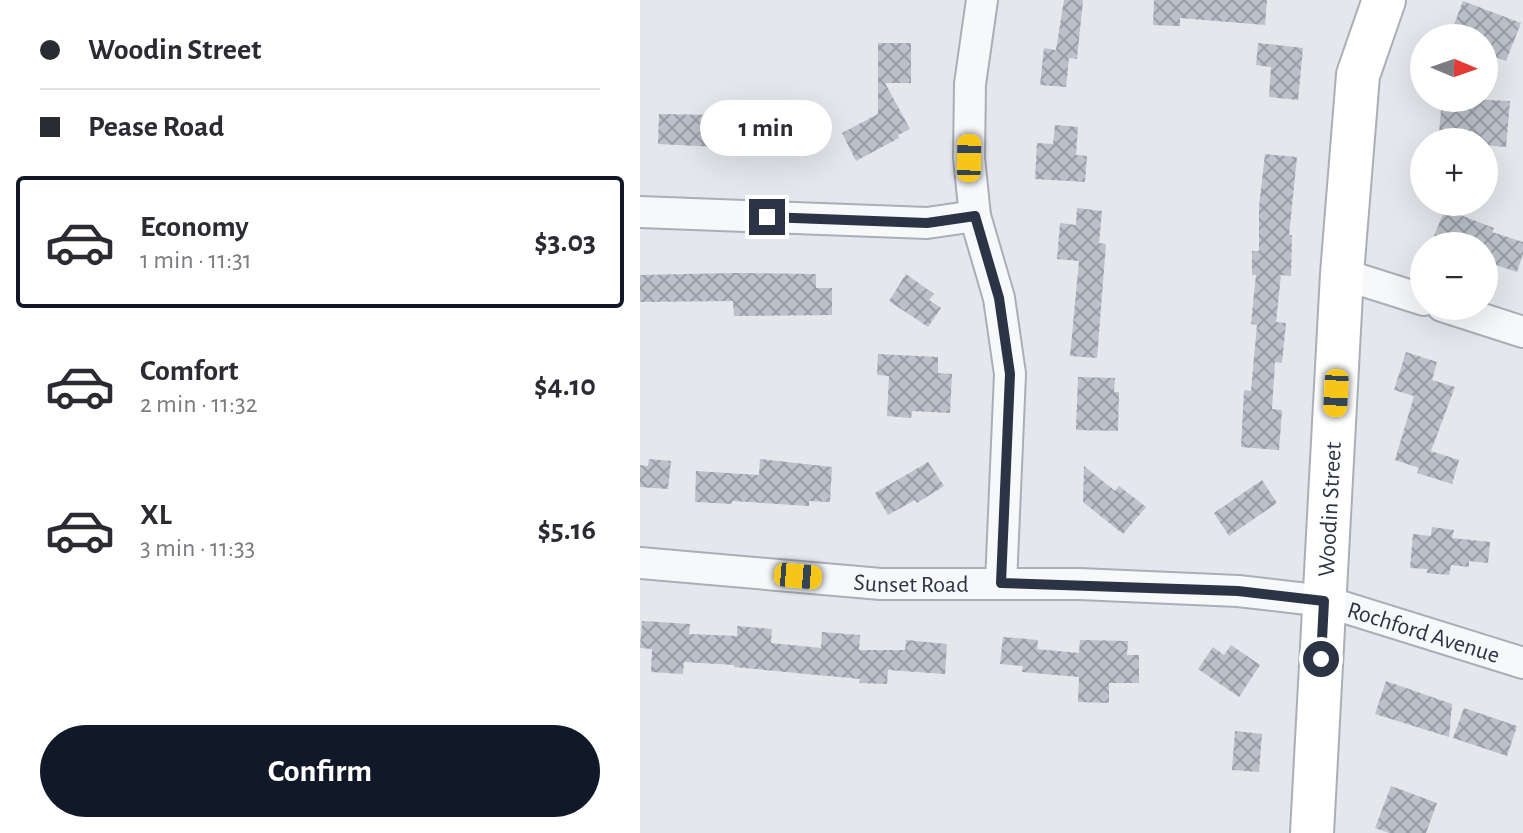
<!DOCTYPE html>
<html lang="en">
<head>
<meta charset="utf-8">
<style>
  body { margin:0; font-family:"Alegreya Sans",sans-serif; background:#f7f7f7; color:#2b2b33; height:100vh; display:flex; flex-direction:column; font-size:30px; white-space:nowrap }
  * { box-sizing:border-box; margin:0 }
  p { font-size:26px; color:#7c7c81 }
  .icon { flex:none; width:44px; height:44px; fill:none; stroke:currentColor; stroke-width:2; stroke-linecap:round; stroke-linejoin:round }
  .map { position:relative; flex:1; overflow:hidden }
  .sheet { display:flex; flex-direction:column; background:#fff; width:640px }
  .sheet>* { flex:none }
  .hud { display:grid; align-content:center; height:176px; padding:0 40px; background:#fff }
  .needle { width:52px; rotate:92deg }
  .tools { position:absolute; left:770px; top:24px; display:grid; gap:16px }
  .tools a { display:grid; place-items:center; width:88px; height:88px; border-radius:50%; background:#fff; box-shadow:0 8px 32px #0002; font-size:40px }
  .end { position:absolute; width:36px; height:36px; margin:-18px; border:10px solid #2b3445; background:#fff; box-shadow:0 0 0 4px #fff }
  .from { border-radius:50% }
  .bubble { position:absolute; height:56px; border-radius:28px; background:#fff; box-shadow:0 8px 32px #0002; font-size:26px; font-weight:600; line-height:56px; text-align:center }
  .car { position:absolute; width:24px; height:48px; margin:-24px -12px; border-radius:10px; box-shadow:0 0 6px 2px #0007; background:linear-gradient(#f5c518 24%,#345 0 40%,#f5c518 0 76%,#345 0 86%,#f5c518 0) }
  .hud b { display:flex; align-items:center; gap:28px; height:76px; font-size:30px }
  .hud b+b { border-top:2px solid #e1e1e2 }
  .hud i { width:20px; height:20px; background:#2b2b33 }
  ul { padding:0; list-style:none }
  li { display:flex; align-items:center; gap:24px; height:132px; margin:0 16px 12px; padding:0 24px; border:4px solid transparent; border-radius:8px }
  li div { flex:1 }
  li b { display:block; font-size:30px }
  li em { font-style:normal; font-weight:600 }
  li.selected { border-color:#111827 }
  li>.icon { width:72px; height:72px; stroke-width:1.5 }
  .cta { display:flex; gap:16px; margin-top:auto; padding:16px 40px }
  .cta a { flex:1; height:92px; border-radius:48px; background:#111827; color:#fff; font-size:32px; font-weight:600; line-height:92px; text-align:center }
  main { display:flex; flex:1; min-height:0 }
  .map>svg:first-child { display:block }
  .building { fill:url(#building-cross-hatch) }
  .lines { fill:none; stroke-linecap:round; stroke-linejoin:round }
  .minor-casing { stroke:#a9aeb7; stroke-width:34 }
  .secondary-casing { stroke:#a9aeb7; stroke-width:46 }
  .minor { stroke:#f7f8fa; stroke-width:30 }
  .secondary { stroke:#fff; stroke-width:42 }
  .route { stroke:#2b3445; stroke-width:10 }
  .labels { text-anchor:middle; stroke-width:8; stroke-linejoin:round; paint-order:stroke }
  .street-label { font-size:24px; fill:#2b3445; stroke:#f4f6f9 }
</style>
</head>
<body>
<main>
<section class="sheet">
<div class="hud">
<b><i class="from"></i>Woodin Street</b>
<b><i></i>Pease Road</b>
</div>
<ul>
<li class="selected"><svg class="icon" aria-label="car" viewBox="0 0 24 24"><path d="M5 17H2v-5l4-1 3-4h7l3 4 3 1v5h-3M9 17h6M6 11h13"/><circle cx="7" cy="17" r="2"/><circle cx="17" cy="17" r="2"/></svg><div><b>Economy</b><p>1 min · 11:31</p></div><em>$3.03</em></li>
<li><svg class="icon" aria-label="car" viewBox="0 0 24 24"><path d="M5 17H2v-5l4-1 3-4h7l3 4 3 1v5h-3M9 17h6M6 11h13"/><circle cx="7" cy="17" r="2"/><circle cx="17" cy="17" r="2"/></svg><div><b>Comfort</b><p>2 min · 11:32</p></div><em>$4.10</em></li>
<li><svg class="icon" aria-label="car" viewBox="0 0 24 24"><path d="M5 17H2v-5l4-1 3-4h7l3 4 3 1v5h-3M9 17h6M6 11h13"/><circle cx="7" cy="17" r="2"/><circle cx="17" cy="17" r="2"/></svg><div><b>XL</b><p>3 min · 11:33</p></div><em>$5.16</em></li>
</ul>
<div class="cta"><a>Confirm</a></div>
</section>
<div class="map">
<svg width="883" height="833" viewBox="0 0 883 833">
  <defs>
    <pattern id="building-cross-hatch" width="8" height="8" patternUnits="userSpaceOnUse" patternTransform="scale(2)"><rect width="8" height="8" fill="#bbc0ca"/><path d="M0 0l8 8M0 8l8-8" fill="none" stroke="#989da6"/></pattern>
  </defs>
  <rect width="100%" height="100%" fill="#e4e7ec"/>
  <path class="building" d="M 424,0 L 443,0 L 437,59 L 429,58 L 426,87 L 400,85 L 404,48 L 416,50 Z
    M 514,0 L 627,0 L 625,25 L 540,18 L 540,26 L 513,25 Z
    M 823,1 L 881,23 L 866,61 L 844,53 L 844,38 L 809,38 Z
    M 238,43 L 271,43 L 271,83 L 245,83 L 270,129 L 258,135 L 259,138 L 216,161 L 202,133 L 238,114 Z
    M 618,43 L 663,48 L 658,100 L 629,97 L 631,67 L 616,65 Z
    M 802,98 L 870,101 L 866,147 L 844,145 L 844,142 L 838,142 L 838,135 L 799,133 Z
    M 19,114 L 140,116 L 139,150 L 18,144 Z
    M 415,125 L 438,127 L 436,155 L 447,156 L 445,182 L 395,179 L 397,143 L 413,144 Z
    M 625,154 L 657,157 L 649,235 L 652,235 L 651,276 L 641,275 L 636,322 L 646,323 L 642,363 L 635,362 L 632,409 L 642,410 L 639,450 L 601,447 L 604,390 L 611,391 L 617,325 L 611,324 L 616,275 L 612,275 L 612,251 L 619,251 L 619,207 Z
    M 437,208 L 462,211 L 459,243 L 466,244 L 457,358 L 430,356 L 439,261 L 417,259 L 420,223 L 436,225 Z
    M 805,209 L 854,228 L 852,232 L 883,242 L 883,254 L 877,272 L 844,261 L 844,246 L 790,246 Z
    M 95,273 L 176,274 L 176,288 L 192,288 L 192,315 L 94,316 L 93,301 L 0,302 L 0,275 Z
    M 266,274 L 294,294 L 289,300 L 301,308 L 288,327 L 249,301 Z
    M 766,352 L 797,362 L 792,380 L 815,387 L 791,451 L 819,460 L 812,484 L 777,473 L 779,468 L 755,460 L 774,396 L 754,390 Z
    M 238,354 L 298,357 L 298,373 L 312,374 L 310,413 L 272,411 L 271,418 L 247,416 L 249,376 L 237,375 Z
    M 438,377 L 475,378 L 474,392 L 479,392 L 478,431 L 436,430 Z
    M 9,459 L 31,461 L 28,489 L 0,487 L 0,465 L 8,466 Z
    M 120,459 L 192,467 L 190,502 L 169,501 L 169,506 L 92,501 L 92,504 L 55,502 L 56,471 L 119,475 Z
    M 288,462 L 304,486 L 277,503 L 275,500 L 248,515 L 235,493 Z
    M 444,466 L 475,491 L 479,486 L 506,507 L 483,534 L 443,502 Z
    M 622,480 L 637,503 L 589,536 L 574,513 Z
    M 792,527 L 814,530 L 812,538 L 850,542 L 848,563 L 829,561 L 829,567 L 811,565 L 809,575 L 787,573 L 787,569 L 770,568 L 773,534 L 791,536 Z
    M 2,621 L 50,624 L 49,634 L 97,636 L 97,626 L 132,629 L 131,643 L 181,648 L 182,632 L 220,635 L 219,650 L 265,650 L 266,640 L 307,644 L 305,674 L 248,670 L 247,684 L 219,683 L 220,679 L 94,667 L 94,665 L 44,662 L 43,674 L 11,672 L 12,649 L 0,648 Z
    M 363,637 L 398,640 L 397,649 L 439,653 L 440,640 L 488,641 L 487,655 L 499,655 L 499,683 L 469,683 L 469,703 L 438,702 L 439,677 L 382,672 L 383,666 L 360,664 Z
    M 591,645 L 620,665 L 599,697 L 558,669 L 573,647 L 584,655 Z
    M 746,681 L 812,704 L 809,737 L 735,714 Z
    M 824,708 L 877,726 L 867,756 L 813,738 Z
    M 595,731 L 622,734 L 619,772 L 592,770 Z
    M 751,786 L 797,803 L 786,833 L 749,833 L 735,828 Z"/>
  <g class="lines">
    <defs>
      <g id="minor">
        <path d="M 342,0 L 330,84 L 329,158 L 335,216 L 359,298 L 370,374 L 361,583"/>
        <path d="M 0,212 L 287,223 L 335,216"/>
        <path d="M 702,274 L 784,300"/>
        <path d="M 802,306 L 883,332"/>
        <path id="s1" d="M 0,563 L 241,584 L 440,584 L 598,591 L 684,601 L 883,663"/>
      </g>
      <g id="secondary">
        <path id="s2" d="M 672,833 L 702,274 L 718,75 L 744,0"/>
      </g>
    </defs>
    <use href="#minor" class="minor-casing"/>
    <use href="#secondary" class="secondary-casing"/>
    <use href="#minor" class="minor"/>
    <use href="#secondary" class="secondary"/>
  </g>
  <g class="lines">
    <path class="route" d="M 127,217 L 287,223 L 335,216 L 359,298 L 370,374 L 361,583 L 598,591 L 684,601 L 681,659"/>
  </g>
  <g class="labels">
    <g class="street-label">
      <text dy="8" stroke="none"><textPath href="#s2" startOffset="324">Woodin Street</textPath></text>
      <text dy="8" stroke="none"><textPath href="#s1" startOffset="272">Sunset Road</textPath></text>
      <text dy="8" stroke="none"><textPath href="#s1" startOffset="790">Rochford Avenue</textPath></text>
    </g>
  </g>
</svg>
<div class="tools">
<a><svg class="needle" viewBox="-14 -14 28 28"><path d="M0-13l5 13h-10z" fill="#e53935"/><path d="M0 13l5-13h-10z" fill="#7c7c81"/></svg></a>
<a>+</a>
<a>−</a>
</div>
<i class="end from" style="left:681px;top:659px"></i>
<i class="end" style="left:127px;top:217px"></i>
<div class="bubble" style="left:60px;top:100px;width:132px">1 min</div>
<i class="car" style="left:329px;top:158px;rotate:1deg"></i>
<i class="car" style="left:696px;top:393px;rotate:183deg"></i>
<i class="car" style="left:158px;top:576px;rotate:95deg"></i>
</div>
</main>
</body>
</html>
